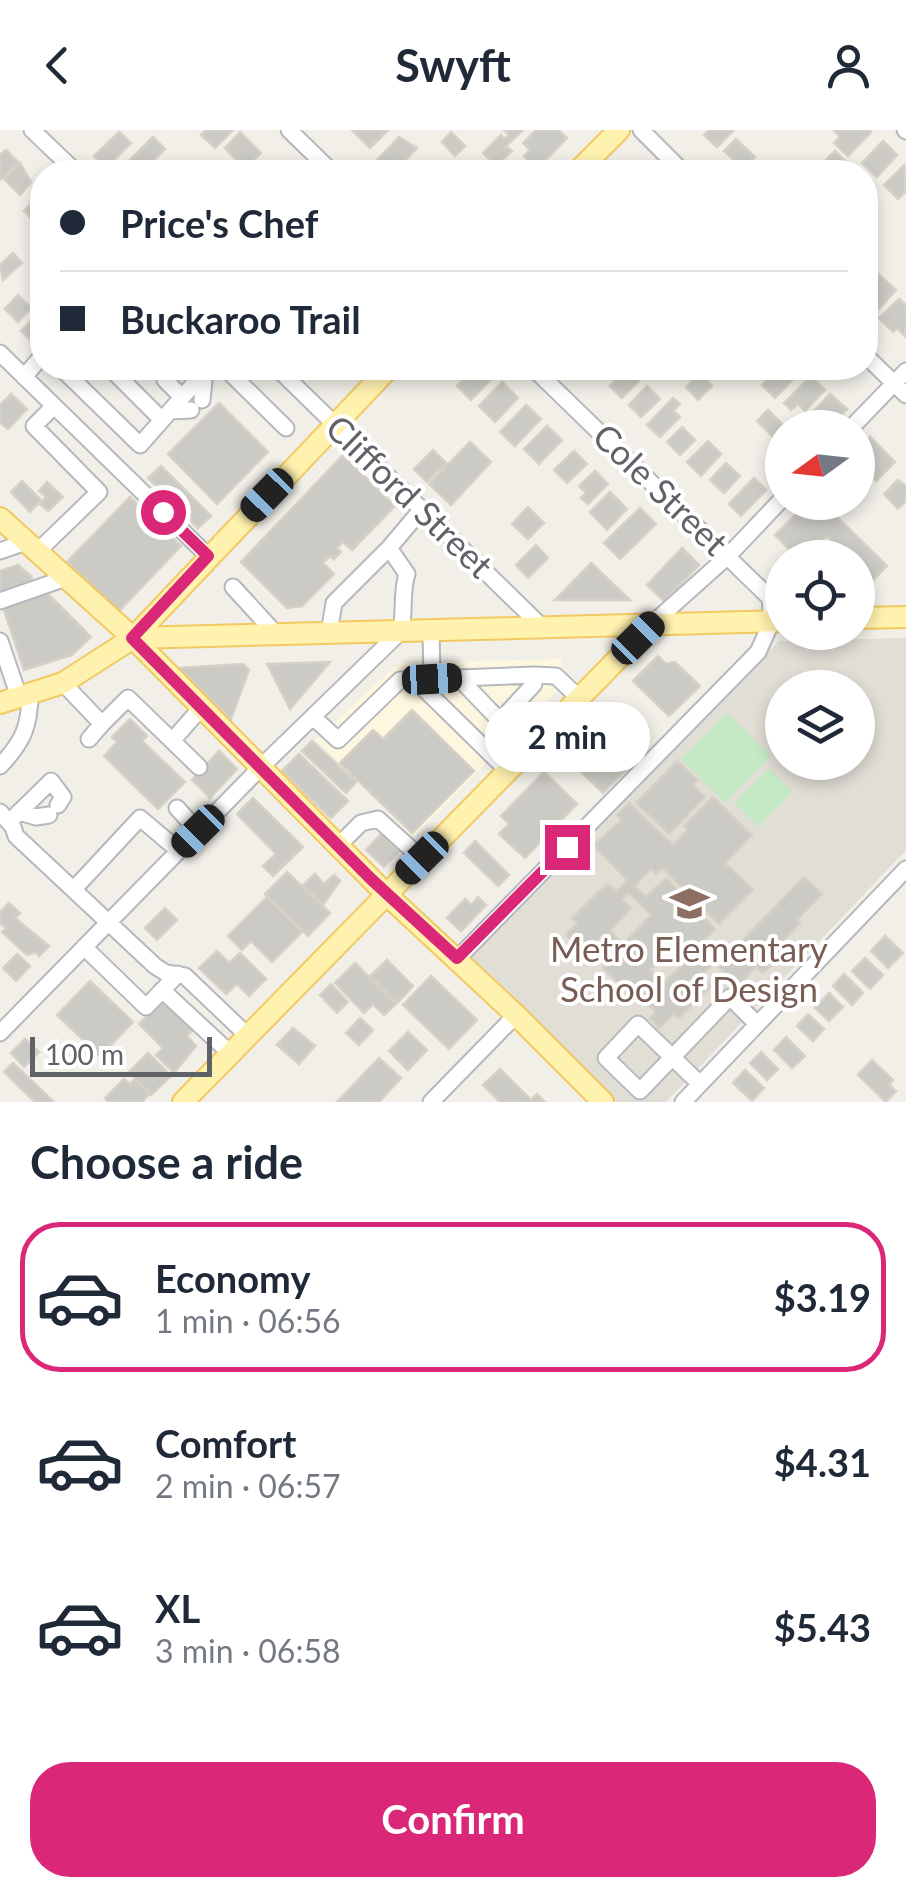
<!DOCTYPE html>
<html lang="en">
<head>
<meta charset="utf-8">
<style>
  body { margin:0; font-family:Lato,sans-serif; background:#f6f6f7; color:#1f2937; height:100vh; display:flex; flex-direction:column; font-size:38px; white-space:nowrap }
  * { box-sizing:border-box; margin:0 }
  p { font-size:32px; color:#747a83 }
  .icon { flex:none; width:55px; height:55px; fill:none; stroke:currentColor; stroke-width:2; stroke-linecap:round; stroke-linejoin:round }
  .map { position:relative; height:972px; overflow:hidden }
  .details { display:flex; flex-direction:column; background:#fff; flex:1 }
  .details>* { flex:none }
  .top-card { position:absolute; left:30px; top:30px; width:848px; height:220px; border-radius:40px; box-shadow:0 5px 15px #0003; display:grid; align-content:center; height:220px; padding:0 30px; background:#fff }
  .needle { width:65px; rotate:255deg }
  .controls { position:absolute; left:765px; top:280px; display:grid; gap:20px }
  .controls a { display:grid; place-items:center; width:110px; height:110px; border-radius:50%; background:#fff; box-shadow:0 5px 15px #0003; font-size:50px }
  .scale { position:absolute; left:30px; bottom:25px; width:182px; box-sizing:border-box; padding-left:10px; border:5px solid #5f6368; border-top:0; font-size:28px; line-height:35px; white-space:nowrap; color:#5f6368; -webkit-text-stroke:8px #fff; paint-order:stroke }
  .end { position:absolute; width:45px; height:45px; margin:-22px; border:12px solid #db2777; background:#fff; box-shadow:0 0 0 5px #fff }
  .from { border-radius:50% }
  .bubble { position:absolute; height:70px; border-radius:35px; background:#fff; box-shadow:0 5px 15px #0003; font-size:32px; font-weight:700; line-height:70px; text-align:center }
  .car { position:absolute; width:30px; height:60px; margin:-30px -15px; border-radius:12px; box-shadow:0 0 8px 2px #0007; background:linear-gradient(#222 24%,#8ab4d8 0 40%,#222 0 76%,#8ab4d8 0 86%,#222 0) }
  .top-card b { display:flex; align-items:center; gap:35px; height:95px; font-size:38px }
  .top-card b+b { border-top:2px solid #e0e1e3 }
  .top-card i { width:25px; height:25px; background:#1f2937 }
  ul { padding:0; list-style:none }
  li { display:flex; align-items:center; gap:30px; height:150px; margin:0 20px 15px; padding:0 10px; border:5px solid transparent; border-radius:40px }
  li div { flex:1 }
  li b { display:block; font-size:38px }
  li em { font-style:normal; font-weight:700 }
  li.on { border-color:#db2777 }
  li>.icon { width:90px; height:90px; stroke-width:1.5 }
  h2 { padding:0 30px; font-size:45px; line-height:120px }
  .primary-button { display:flex; gap:20px; margin-top:auto; padding:20px 30px }
  .primary-button a { flex:1; height:115px; border-radius:40px; background:#db2777; color:#fff; font-size:40px; font-weight:700; line-height:115px; text-align:center }
  header { display:flex; justify-content:space-between; align-items:center; height:130px; padding:0 30px; background:#fff; font-size:45px; font-weight:700 }
  .map>svg:first-child { display:block }
  .commercial { fill:#fef7e0 }
  .education { fill:#e1ded6; fill-rule:evenodd }
  .green { fill:#c5e8c5 }
  .building { fill:#cccac5; stroke:#d6d1c6; stroke-width:2.5; fill-rule:evenodd }
  .lines { fill:none; stroke-linecap:round; stroke-linejoin:round }
  .minor-casing { stroke:#b5b8bc; stroke-width:19 }
  .major-casing { stroke:#f2c960; stroke-width:24 }
  .minor { stroke:#fff; stroke-width:15 }
  .major { stroke:#fff2af; stroke-width:20 }
  .route { stroke:#db2777; stroke-width:12 }
  .labels { text-anchor:middle; stroke-width:8; stroke-linejoin:round; paint-order:stroke }
  .street-label { font-size:35px; fill:#5f6368; stroke:#fff }
  .education-label { font-size:35px; fill:#785e54; stroke:#fff }
</style>
</head>
<body>
<header><svg class="icon" aria-label="back" viewBox="0 0 24 24"><path d="M15 5l-7 7 7 7"/></svg>Swyft<svg class="icon" aria-label="person" viewBox="0 0 24 24"><circle cx="12" cy="8" r="4"/><path d="M4 21q1-7 8-7t8 7"/></svg></header>
<div class="map">
<svg width="906" height="972" viewBox="0 0 906 972">
  <rect width="100%" height="100%" fill="#f1efe8"/>
  <path class="commercial" d="M 561,529 L 562,542 L 568,549 L 414,707 L 316,610 L 399,533 Z"/>
  <path class="education" d="M 906,508 L 906,720 L 666,972 L 617,972 L 471,827 L 779,511 ZM 782,558 L 858,558 L 858,632 L 782,632 Z"/>
  <path class="green" d="M 727,583 L 771,626 L 725,673 L 681,629 Z
    M 769,638 L 793,662 L 758,697 L 735,673 Z"/>
  <path class="building" d="M 206,0 L 233,0 L 215,18 L 201,5 Z
    M 352,0 L 388,0 L 370,18 Z
    M 504,0 L 523,0 L 506,16 L 512,21 L 496,36 L 483,23 L 501,5 L 504,9 L 509,5 Z
    M 536,0 L 558,0 L 567,8 L 537,39 L 524,26 L 530,20 L 523,13 Z
    M 709,0 L 732,0 L 733,1 L 717,17 L 704,5 Z
    M 869,0 L 871,2 L 848,26 L 834,13 L 840,7 L 834,0 Z
    M 119,2 L 131,13 L 106,38 L 94,26 Z
    M 240,2 L 261,23 L 245,39 L 225,18 Z
    M 451,2 L 465,16 L 455,26 L 442,12 Z
    M 153,7 L 165,19 L 142,42 L 126,42 L 122,38 Z
    M 399,7 L 417,18 L 394,42 L 390,42 L 377,30 Z
    M 736,9 L 755,27 L 743,39 L 724,21 Z
    M 883,11 L 897,25 L 877,47 L 862,33 Z
    M 6,20 L 18,32 L 0,50 L 0,25 Z
    M 835,21 L 849,35 L 841,42 L 825,42 L 819,37 Z
    M 20,33 L 31,52 L 20,65 L 4,49 Z
    M 904,35 L 906,61 L 898,69 L 884,55 Z
    M 42,62 L 42,85 L 35,92 L 24,81 Z
    M 13,123 L 22,133 L 3,150 L 0,135 Z
    M 878,144 L 896,160 L 879,179 L 865,166 L 865,158 Z
    M 18,165 L 31,178 L 18,192 L 5,179 Z
    M 899,169 L 906,175 L 906,207 L 897,198 L 893,202 L 879,188 Z
    M 34,188 L 42,196 L 42,208 L 36,215 L 21,201 Z
    M 475,238 L 487,238 L 495,245 L 471,270 L 457,256 Z
    M 766,238 L 792,238 L 798,244 L 775,268 L 762,255 L 768,249 L 761,242 Z
    M 626,239 L 639,251 L 622,268 L 610,256 Z
    M 700,243 L 712,256 L 698,270 L 686,257 Z
    M 811,246 L 825,260 L 805,281 L 798,274 L 791,280 L 784,273 Z
    M 502,252 L 518,268 L 495,292 L 479,276 Z
    M 647,256 L 660,269 L 641,287 L 629,275 Z
    M 11,264 L 27,279 L 8,299 L 0,292 L 0,275 Z
    M 830,264 L 847,279 L 829,298 L 797,298 Z
    M 673,268 L 680,274 L 673,281 L 680,287 L 660,307 L 647,295 Z
    M 219,273 L 268,322 L 217,374 L 168,324 Z
    M 526,275 L 541,289 L 515,316 L 500,302 Z
    M 768,280 L 785,297 L 774,308 L 757,291 Z
    M 547,296 L 562,310 L 539,334 L 524,319 Z
    M 682,297 L 695,310 L 680,325 L 667,312 Z
    M 870,307 L 895,332 L 876,351 L 869,345 L 874,339 L 868,333 L 858,343 L 858,320 Z
    M 708,311 L 721,324 L 701,346 L 687,332 Z
    M 470,312 L 491,332 L 451,375 L 429,354 Z
    M 433,320 L 446,333 L 427,352 L 414,339 Z
    M 574,321 L 587,334 L 567,353 L 554,340 Z
    M 343,325 L 395,376 L 352,420 L 343,412 L 337,418 L 341,422 L 334,429 L 330,426 L 323,433 L 334,444 L 302,476 L 287,478 L 241,432 Z
    M 726,333 L 740,346 L 724,363 L 710,350 Z
    M 161,336 L 211,386 L 198,398 L 148,348 Z
    M 595,341 L 608,354 L 588,374 L 581,368 L 586,363 L 579,356 Z
    M 754,348 L 766,360 L 741,386 L 729,374 Z
    M 898,350 L 906,356 L 906,371 L 898,379 L 884,364 Z
    M 22,351 L 41,370 L 30,382 L 11,362 Z
    M 47,352 L 63,367 L 48,381 L 40,374 L 46,367 L 39,361 Z
    M 610,362 L 627,379 L 607,400 L 590,382 Z
    M 130,367 L 181,416 L 119,481 L 67,432 Z
    M 822,372 L 887,436 L 872,451 L 858,436 L 858,428 L 848,428 L 827,406 L 806,428 L 798,428 L 775,405 L 798,382 L 805,389 Z
    M 528,377 L 544,393 L 528,409 L 512,394 Z
    M 640,378 L 656,394 L 620,429 L 604,413 Z
    M 536,415 L 548,428 L 528,448 L 516,435 Z
    M 682,418 L 699,435 L 664,471 L 647,455 Z
    M 591,433 L 630,470 L 555,470 Z
    M 18,435 L 31,446 L 33,453 L 0,465 L 0,441 Z
    M 44,460 L 91,507 L 72,525 L 24,540 L 2,474 Z
    M 658,526 L 666,534 L 675,532 L 700,556 L 669,586 L 633,551 Z
    M 330,532 L 290,579 L 267,534 Z
    M 243,534 L 249,540 L 231,589 L 178,538 Z
    M 412,580 L 474,641 L 412,703 L 340,633 L 373,600 L 383,609 Z
    M 130,589 L 147,606 L 142,611 L 185,652 L 158,679 L 104,626 L 117,612 L 112,607 Z
    M 594,592 L 630,628 L 624,634 L 628,638 L 603,663 L 562,623 Z
    M 312,611 L 356,652 L 346,663 L 302,621 Z
    M 219,621 L 237,639 L 210,668 L 192,650 Z
    M 299,624 L 348,671 L 331,688 L 282,641 Z
    M 677,631 L 698,650 L 693,655 L 705,667 L 669,704 L 636,673 Z
    M 544,642 L 577,674 L 525,728 L 499,704 L 509,694 L 501,686 Z
    M 713,667 L 752,705 L 725,733 L 753,760 L 719,794 L 662,738 L 656,744 L 651,739 L 634,756 L 646,767 L 666,748 L 676,758 L 673,762 L 699,789 L 702,786 L 715,799 L 697,817 L 714,833 L 701,846 L 711,856 L 679,888 L 674,884 L 659,898 L 650,888 L 656,882 L 630,857 L 626,861 L 603,838 L 607,834 L 581,810 L 576,815 L 566,805 L 577,793 L 572,788 L 607,754 L 616,762 L 627,750 L 593,715 L 622,690 L 617,685 L 629,673 L 673,715 L 688,700 L 684,696 ZM 629,763 L 651,785 L 623,814 L 610,801 L 631,778 L 622,769 ZM 678,812 L 692,825 L 664,853 L 650,840 Z
    M 253,668 L 303,717 L 273,746 L 263,736 L 276,724 L 237,684 Z
    M 381,704 L 399,721 L 384,737 L 366,720 Z
    M 475,711 L 509,745 L 498,756 L 464,723 Z
    M 287,742 L 330,783 L 308,806 L 265,764 Z
    M 315,744 L 324,754 L 334,745 L 340,751 L 323,775 L 303,755 Z
    M 804,747 L 822,764 L 797,790 L 800,793 L 782,812 L 787,817 L 763,843 L 756,837 L 739,855 L 718,836 Z
    M 267,767 L 302,802 L 272,832 L 251,811 L 242,820 L 228,806 Z
    M 478,767 L 486,775 L 461,801 L 447,788 L 465,769 L 471,775 Z
    M 9,773 L 20,783 L 15,788 L 49,816 L 39,826 L 36,822 L 27,825 L 2,802 L 6,798 L 0,793 L 0,782 Z
    M 165,778 L 177,790 L 157,810 L 145,798 Z
    M 885,806 L 903,823 L 888,838 L 871,821 Z
    M 217,821 L 229,833 L 240,823 L 266,849 L 249,866 L 237,854 L 226,864 L 199,838 Z
    M 17,824 L 30,836 L 16,851 L 3,838 Z
    M 865,828 L 883,845 L 870,859 L 852,841 Z
    M 387,830 L 413,856 L 397,873 L 370,846 Z
    M 355,833 L 396,874 L 384,885 L 373,874 L 364,883 L 335,853 Z
    M 844,844 L 863,863 L 852,875 L 833,856 Z
    M 431,846 L 477,890 L 449,919 L 403,875 Z
    M 90,851 L 133,892 L 100,926 L 57,885 Z
    M 331,854 L 348,872 L 337,883 L 320,865 Z
    M 829,863 L 843,877 L 829,891 L 815,878 Z
    M 165,868 L 196,897 L 187,906 L 196,916 L 174,943 L 156,925 L 163,918 L 139,894 Z
    M 808,884 L 824,899 L 813,911 L 797,896 Z
    M 360,888 L 373,900 L 359,915 L 346,903 Z
    M 293,898 L 315,916 L 299,934 L 277,915 Z
    M 408,902 L 427,920 L 408,940 L 389,921 Z
    M 786,907 L 805,926 L 792,938 L 774,920 Z
    M 25,909 L 39,922 L 24,937 L 11,923 Z
    M 761,922 L 778,939 L 767,950 L 750,933 Z
    M 148,923 L 171,946 L 151,965 L 129,942 Z
    M 379,928 L 401,948 L 379,972 L 337,972 Z
    M 872,930 L 893,950 L 889,955 L 896,961 L 886,972 L 858,945 Z
    M 13,933 L 53,971 L 52,972 L 35,972 L 4,942 Z
    M 500,939 L 531,970 L 537,964 L 545,972 L 500,972 L 483,955 Z
    M 745,940 L 764,958 L 752,971 L 733,953 Z
    M 124,949 L 130,954 L 135,949 L 149,964 L 142,972 L 108,972 L 105,968 Z"/>
  <g class="lines">
    <defs>
      <path id="minor" d="M 32,0 L 76,42
        M 289,0 L 332,42
        M 641,0 L 683,42
        M 905,0 L 906,1
        M 0,223 L 208,426
        M 865,225 L 906,265
        M 61,238 L 140,315 L 208,238
        M 110,238 L 162,290
        M 163,238 L 165,250 L 182,267
        M 225,238 L 286,298
        M 277,238 L 541,496
        M 24,247 L 42,226
        M 202,270 L 205,240
        M 170,281 L 191,280
        M 851,298 L 906,241
        M 389,418 L 422,379
        M 0,421 L 26,412
        M 37,422 L 99,362 L 34,296 L 54,276
        M 233,457 L 276,504
        M 0,471 L 66,448
        M 653,493 L 728,426 L 782,369
        M 431,500 L 432,549
        M 0,511 L 19,567
        M 459,548 L 534,545
        M 415,550 L 459,548 L 500,591 L 534,554 L 534,545 L 556,546 L 579,568
        M 63,553 L 102,594 L 128,568 L 199,637
        M 313,587 L 338,610 L 400,550 L 415,550 L 508,641
        M 89,609 L 102,594
        M 172,611 L 201,578
        M 0,636 C 23,612 30,596 30,563
        M 177,678 L 198,701
        M 0,682 L 13,697 L 16,706 L 155,836 L 166,843 L 185,846 L 248,906
        M 19,682 L 36,687 L 49,685
        M 9,692 L 51,651 L 63,667 L 58,675
        M 338,716 L 361,693 L 378,689 L 421,728
        M 74,759 L 140,688 L 179,721
        M 84,817 L 146,877 L 178,844
        M 457,829 L 758,522 L 772,491 L 770,468 L 533,238
        M 162,860 L 231,924
        M 0,903 L 260,638 L 401,501 C 405,482 401,462 407,444 L 389,418 L 334,473 L 329,503
        M 700,954 L 638,894 L 606,928 L 640,961 L 730,867 L 757,894
        M 431,972 L 516,885
        M 683,972 L 906,739"/>
      <path id="major" d="M 577,42 L 619,0
        M 0,388 L 133,508 L 386,764 L 516,885 L 603,972
        M 858,488 L 906,487
        M 133,508 L 389,238
        M 0,573 L 63,553 L 133,508 L 782,491
        M 183,972 L 653,493"/>
    </defs>
    <use href="#minor" class="minor-casing"/>
    <use href="#major" class="major-casing"/>
    <use href="#minor" class="minor"/>
    <use href="#major" class="major"/>
  </g>
  <g class="lines">
    <path class="route" d="M 163,382 L 208,426 L 132,508 L 371,749 L 457,828 L 567,717"/>
  </g>
  <defs>
    <symbol id="school-bare" viewBox="-9 -9 18 18"><path d="M0-5L7-2L0 1L-7-2ZM-4 1L0 2.5L4 1V4Q0 6-4 4Z" fill="#8d6e63" stroke="#fff" stroke-width="2.5" paint-order="stroke"/></symbol>
  </defs>
  <g fill-rule="evenodd">
    <use href="#school-bare" x="662" y="746" width="55" height="55"/>
  </g>
  <g class="labels">
    <g class="street-label">
      <text transform="translate(660 360) rotate(44)" y="12">Cole Street</text>
      <text transform="translate(409 367) rotate(44)" y="12">Clifford Street</text>
    </g>
    <g class="education-label">
      <text x="689" y="832">Metro Elementary<tspan x="689" dy="40">School of Design</tspan></text>
    </g>
  </g>
</svg>
<div class="controls">
<a><svg class="needle" viewBox="-14 -14 28 28"><path d="M0-13l5 13h-10z" fill="#e53935"/><path d="M0 13l5-13h-10z" fill="#747a83"/></svg></a>
<a><svg class="icon" aria-label="locate" viewBox="0 0 24 24"><circle cx="12" cy="12" r="6"/><path d="M12 2v4M12 18v4M2 12h4M18 12h4"/></svg></a>
<a><svg class="icon" aria-label="layers" viewBox="0 0 24 24"><path d="M12 4l9 5-9 5-9-5zM3 14l9 5 9-5"/></svg></a>
</div>
<div class="scale">100 m</div>
<i class="end from" style="left:163px;top:382px"></i>
<i class="end" style="left:567px;top:717px"></i>
<div class="bubble" style="left:485px;top:572px;width:165px">2 min</div>
<i class="car" style="left:267px;top:365px;rotate:224deg"></i>
<i class="car" style="left:638px;top:508px;rotate:45deg"></i>
<i class="car" style="left:432px;top:549px;rotate:87deg"></i>
<i class="car" style="left:198px;top:701px;rotate:225deg"></i>
<i class="car" style="left:422px;top:728px;rotate:225deg"></i>
<div class="top-card">
<b><i class="from"></i>Price's Chef</b>
<b><i></i>Buckaroo Trail</b>
</div>
</div>
<section class="details">
<h2>Choose a ride</h2>
<ul>
<li class="on"><svg class="icon" aria-label="car" viewBox="0 0 24 24"><path d="M5 17H2v-5l4-1 3-4h7l3 4 3 1v5h-3M9 17h6M6 11h13"/><circle cx="7" cy="17" r="2"/><circle cx="17" cy="17" r="2"/></svg><div><b>Economy</b><p>1 min · 06:56</p></div><em>$3.19</em></li>
<li><svg class="icon" aria-label="car" viewBox="0 0 24 24"><path d="M5 17H2v-5l4-1 3-4h7l3 4 3 1v5h-3M9 17h6M6 11h13"/><circle cx="7" cy="17" r="2"/><circle cx="17" cy="17" r="2"/></svg><div><b>Comfort</b><p>2 min · 06:57</p></div><em>$4.31</em></li>
<li><svg class="icon" aria-label="car" viewBox="0 0 24 24"><path d="M5 17H2v-5l4-1 3-4h7l3 4 3 1v5h-3M9 17h6M6 11h13"/><circle cx="7" cy="17" r="2"/><circle cx="17" cy="17" r="2"/></svg><div><b>XL</b><p>3 min · 06:58</p></div><em>$5.43</em></li>
</ul>
<div class="primary-button"><a>Confirm</a></div>
</section>
</body>
</html>
